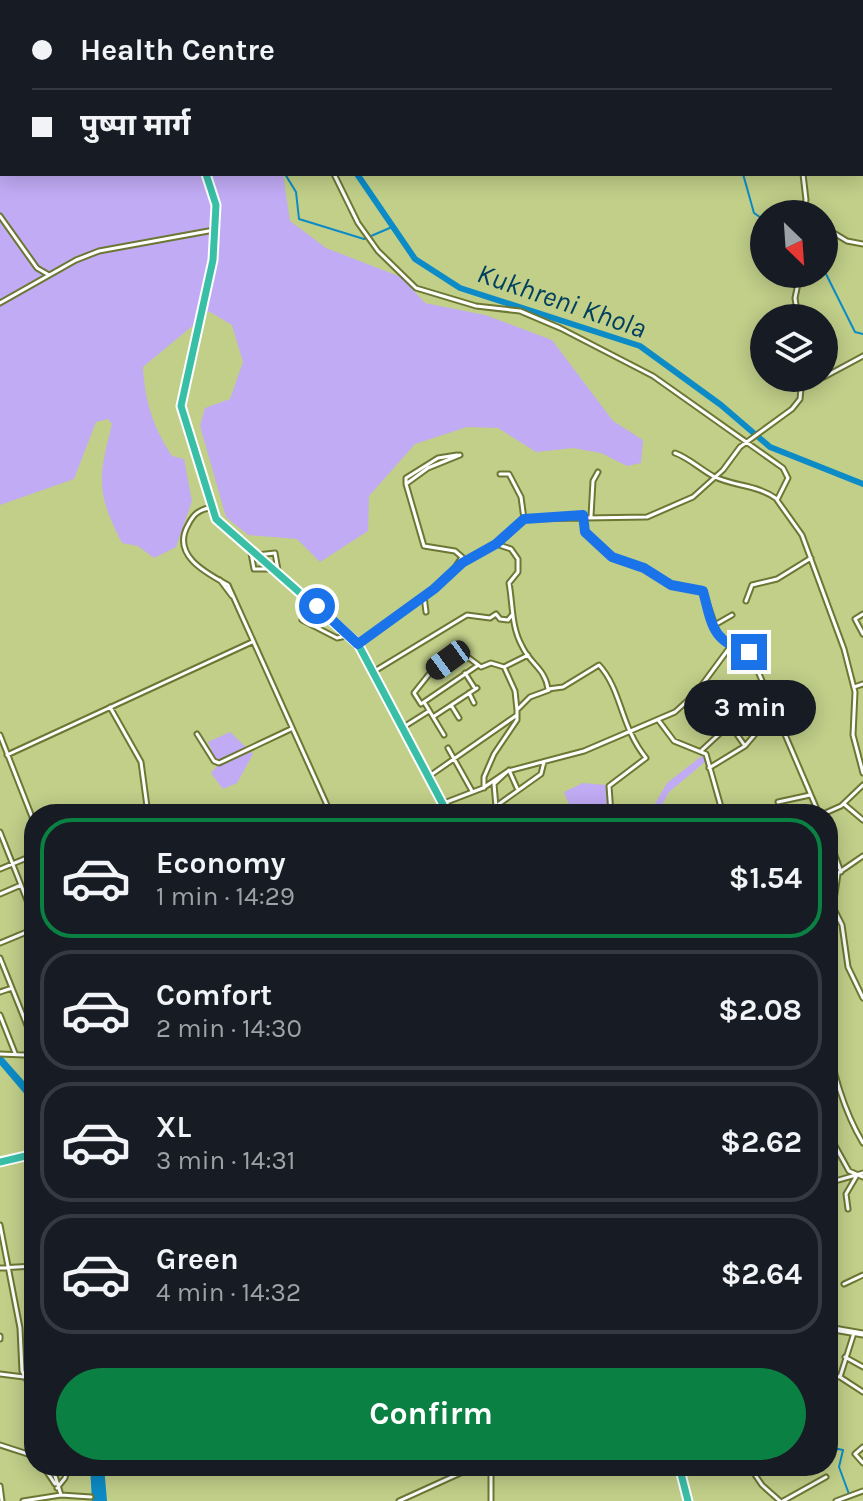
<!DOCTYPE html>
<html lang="en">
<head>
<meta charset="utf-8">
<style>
  body { margin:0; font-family:Karla,"Noto Sans Devanagari",sans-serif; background:#242831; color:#f1f3f6; height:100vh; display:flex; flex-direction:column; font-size:30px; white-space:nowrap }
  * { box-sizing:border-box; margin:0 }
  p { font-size:26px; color:#9ea1a6 }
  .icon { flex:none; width:44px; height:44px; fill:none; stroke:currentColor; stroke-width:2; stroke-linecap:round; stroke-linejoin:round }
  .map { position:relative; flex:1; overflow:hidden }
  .panel { position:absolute; left:24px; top:804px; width:814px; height:672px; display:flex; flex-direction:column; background:#171b24; border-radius:32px; box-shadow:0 4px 20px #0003 }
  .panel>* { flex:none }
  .guide { position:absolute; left:0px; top:0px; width:864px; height:176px; box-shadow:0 4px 20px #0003; display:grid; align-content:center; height:176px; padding:0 32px; background:#171b24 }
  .needle { width:52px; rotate:155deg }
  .buttons { position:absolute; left:750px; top:200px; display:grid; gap:16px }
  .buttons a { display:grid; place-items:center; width:88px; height:88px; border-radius:50%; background:#171b24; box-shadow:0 4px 20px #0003; font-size:40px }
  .end { position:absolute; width:36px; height:36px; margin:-18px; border:10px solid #1a73e8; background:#fff; box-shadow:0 0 0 4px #fff }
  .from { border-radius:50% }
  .bubble { position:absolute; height:56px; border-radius:28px; background:#171b24; box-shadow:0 4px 20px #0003; font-size:26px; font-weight:700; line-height:56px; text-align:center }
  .car { position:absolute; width:24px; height:48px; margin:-24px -12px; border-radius:10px; box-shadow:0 0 6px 2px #0007; background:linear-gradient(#222 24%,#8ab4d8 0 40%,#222 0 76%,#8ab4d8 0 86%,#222 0) }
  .guide b { display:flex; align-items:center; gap:28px; height:76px; font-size:30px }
  .guide b+b { border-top:2px solid #363941 }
  .guide i { width:20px; height:20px; background:#f1f3f6 }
  ul { padding:14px 0 0; list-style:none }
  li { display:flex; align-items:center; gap:24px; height:120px; margin:0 16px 12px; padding:0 16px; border:4px solid #363941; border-radius:32px }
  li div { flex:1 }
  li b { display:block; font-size:30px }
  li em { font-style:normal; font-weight:700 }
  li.current { border-color:#0b8043 }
  li>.icon { width:72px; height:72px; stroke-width:1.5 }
  .button { display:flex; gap:16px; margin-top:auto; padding:16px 32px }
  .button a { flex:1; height:92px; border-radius:48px; background:#0b8043; color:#fff; font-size:32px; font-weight:700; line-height:92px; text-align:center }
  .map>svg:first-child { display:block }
  .green { fill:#c1abf5 }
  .water { fill:#0c8bc6 }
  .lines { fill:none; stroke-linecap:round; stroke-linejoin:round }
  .stream { stroke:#0c8bc6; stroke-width:2 }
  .river { stroke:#0c8bc6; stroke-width:6 }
  .street-casing { stroke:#6c7733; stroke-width:7 }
  .secondary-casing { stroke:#6c7733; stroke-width:9 }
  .highway-casing { stroke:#fff; stroke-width:11 }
  .street { stroke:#fff; stroke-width:3 }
  .secondary { stroke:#fff; stroke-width:5 }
  .highway { stroke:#3abfa7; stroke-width:7 }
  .route { stroke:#1a73e8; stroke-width:10 }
  .labels { text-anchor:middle; stroke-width:6; stroke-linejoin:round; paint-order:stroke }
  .water-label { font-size:28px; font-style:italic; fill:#01405f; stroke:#c1cf89 }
</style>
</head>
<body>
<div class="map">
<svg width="863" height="1501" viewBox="0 0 863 1501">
  <rect width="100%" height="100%" fill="#c1cf89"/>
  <path class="green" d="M 0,145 L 2,174 L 283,174 L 290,221 L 326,248 L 401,277 L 425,303 L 485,315 L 552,340 L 613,421 L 643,440 L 641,463 L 627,466 L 601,453 L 573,448 L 536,452 L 498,428 L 467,427 L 415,444 L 369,496 L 368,531 L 320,562 L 297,539 L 248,535 L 226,517 L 200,426 L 205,408 L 230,399 L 243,362 L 232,325 L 210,312 L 200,311 L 196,323 L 143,367 C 145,402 153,427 172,456 L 184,459 L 192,501 L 176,547 L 154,558 L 138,546 L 122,543 C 96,492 98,479 112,424 L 108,419 L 96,422 L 74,479 L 0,505 Z
    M 230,732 L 253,754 L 237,783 L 223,789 L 211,773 L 218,765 L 208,742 Z
    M 703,755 L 706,761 L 669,792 L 657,814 L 649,814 L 667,783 Z
    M 583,783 L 606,785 L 608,803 L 588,814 L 562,814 L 571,809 L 564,792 Z"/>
  <path class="water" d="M 0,1054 L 31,1089 L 34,1105 L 0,1065 Z
    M 90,1466 L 104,1466 L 107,1501 L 92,1501 Z"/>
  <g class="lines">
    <path class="stream" d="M 149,0 L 152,2
      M 689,0 L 690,2
      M 285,174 L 296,192 L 299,219 L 364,239 L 392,227
      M 743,174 L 754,213 L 764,220
      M 824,270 L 855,332 L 863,334
      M 828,1447 L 843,1450 L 839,1467 L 849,1494"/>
    <path class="river" d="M 272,0 L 272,2
      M 357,174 L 415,259 L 460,288 L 640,346 L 721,405 L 770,447 L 863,484"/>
    <defs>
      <path id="street" d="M 55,0 L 57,2
        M 759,0 L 759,2
        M 0,55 L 2,55
        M 334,174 L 358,223 L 378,251 L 416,288 L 476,306 L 520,311 L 560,328 L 653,376 L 783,468 L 788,478 L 777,500 L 802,535 L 844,649 L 855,692 L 853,735 L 863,773
        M 809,211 L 812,214
        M 803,214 L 806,200 L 803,174
        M 0,216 L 37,268 L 49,275
        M 824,227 L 847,241 L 863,244
        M 0,303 L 76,260 L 99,251 L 214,230
        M 798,318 L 795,298 L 800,274
        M 824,377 L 863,356
        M 802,384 L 820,378
        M 675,453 C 689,458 700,469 713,476 C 735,487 756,484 777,499
        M 500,474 L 509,474 L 521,497 L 524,519
        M 406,484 L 406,478 L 438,458 L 457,455
        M 212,507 C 199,510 194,513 188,525 C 171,555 206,573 228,585 L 331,814
        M 591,516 L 593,481 L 598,472
        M 582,517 L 585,532 L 612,557 L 644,568 L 671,585 L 703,591 L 719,637 L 751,655 L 819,814
        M 496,544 L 511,549 L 518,559 L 518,572 L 509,583 C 513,605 511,626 522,646 C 530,664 545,668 548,689 L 563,687 L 599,665 C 622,690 620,726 646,758 L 609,786 L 611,814
        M 251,553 L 254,569 L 271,569
        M 257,555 L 275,553 L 278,570
        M 452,572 L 462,557 L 455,551 L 424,546 L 406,484 L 428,468 L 460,455
        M 220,580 L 232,596
        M 424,596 L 426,612
        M 746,601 L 752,585 L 777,579 L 811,558
        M 863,614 L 855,619 L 863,634
        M 302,620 L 337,638 L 346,636
        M 713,626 L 732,615
        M 358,644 L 434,589 L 462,563 L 496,544 L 524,519 L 647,517 L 693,497 L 723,470 L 740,447 L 792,409 L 800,399 L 802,378
        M 453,657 L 469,658 L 481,667 L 491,663 L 504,667 L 528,655
        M 459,659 L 461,655 L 456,653 L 430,673 L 414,693 L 421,704 L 477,666
        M 505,669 L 515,691 L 517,710
        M 373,672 L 467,615 L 490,618 L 496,614 L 500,619 L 508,620 L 512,615
        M 465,673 L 474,687
        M 854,687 L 863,684
        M 469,693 L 474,703
        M 424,702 L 444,735
        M 451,705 L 459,718
        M 110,707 L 141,762 L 148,814
        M 433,717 L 477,688
        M 659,721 L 674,741 L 706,754 L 723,814
        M 402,728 L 429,711
        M 726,728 L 736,733 L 745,746
        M 197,734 L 214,761 L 219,763 L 291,729
        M 0,735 L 34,822
        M 448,748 L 472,791
        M 702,750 L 767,690
        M 7,755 L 252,642
        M 709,768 L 745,746 L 774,712
        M 428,777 L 517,715
        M 484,788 L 484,777 L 494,754 L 517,720 L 517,710 L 530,697 L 549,690
        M 778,802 L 810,795
        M 444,803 L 483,788 L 508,771 L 584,751 L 675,712 L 696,693 L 730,647
        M 844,804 L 863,820
        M 496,807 L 494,784 L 509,770 L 517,788
        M 495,814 L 499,804 L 541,774 L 544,762
        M 823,814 L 841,806 L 863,785
        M 0,832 L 34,918
        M 828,836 L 841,872
        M 0,869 L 34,855
        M 838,874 L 833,907 L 842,925 L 848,967 L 863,998
        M 828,880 L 863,856
        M 0,894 L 21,885
        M 828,920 L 834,891
        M 0,943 L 34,929
        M 0,958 L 34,1043
        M 0,992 L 12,988
        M 0,1015 L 15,1053
        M 828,1034 C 830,1068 846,1115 863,1143
        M 0,1054 L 24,1055 L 34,1051
        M 828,1133 L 849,1171 L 863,1177
        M 828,1183 L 863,1173
        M 848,1209 L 846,1194 L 856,1177
        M 0,1225 L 20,1328 L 22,1371 L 34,1393
        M 0,1268 L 34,1266
        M 844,1284 L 863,1275
        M 854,1333 L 840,1377 L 863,1392
        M 0,1336 L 0,1339
        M 845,1357 L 863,1367
        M 0,1374 L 24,1377
        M 828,1375 L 840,1377
        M 0,1445 L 34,1456
        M 863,1447 L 855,1454 L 863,1463
        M 43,1466 L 55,1484
        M 52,1466 L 61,1495 L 91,1497
        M 749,1466 L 762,1485 L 780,1501
        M 491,1473 L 491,1501
        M 0,1486 L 2,1501
        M 57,1488 L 65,1478 L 68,1466
        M 23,1501 L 61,1495
        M 399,1501 L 476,1466
        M 783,1501 L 826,1477
        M 836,1501 L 863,1491"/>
      <path id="secondary" d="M 828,1328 L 863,1334"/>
      <path id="highway" d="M 101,0 L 102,2
        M 206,174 L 216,205 L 213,260 L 181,406 L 216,519 L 358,644 L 448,814
        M 0,1162 L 34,1154
        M 679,1466 L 688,1501"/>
    </defs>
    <use href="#street" class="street-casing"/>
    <use href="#secondary" class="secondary-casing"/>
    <use href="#highway" class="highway-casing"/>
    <use href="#street" class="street"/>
    <use href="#secondary" class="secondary"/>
    <use href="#highway" class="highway"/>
  </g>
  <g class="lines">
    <path class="route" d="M 317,606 L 358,644 L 434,589 L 462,563 L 496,544 L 524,519 L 583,515 L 585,532 L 612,557 L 644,568 L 671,585 L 703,591 C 712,625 712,642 749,652"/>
  </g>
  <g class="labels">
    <g class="water-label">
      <text transform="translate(562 300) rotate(19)" y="10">Kukhreni Khola</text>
    </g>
  </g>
</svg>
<div class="buttons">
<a><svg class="needle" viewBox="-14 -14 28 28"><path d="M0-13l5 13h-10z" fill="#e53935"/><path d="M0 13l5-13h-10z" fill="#9ea1a6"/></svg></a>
<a><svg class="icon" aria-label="layers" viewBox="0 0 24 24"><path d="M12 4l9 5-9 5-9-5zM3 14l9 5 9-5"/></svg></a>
</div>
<i class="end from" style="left:317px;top:606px"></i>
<i class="end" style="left:749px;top:652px"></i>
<div class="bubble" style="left:684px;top:680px;width:132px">3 min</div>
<i class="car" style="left:448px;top:660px;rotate:234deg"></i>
<div class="guide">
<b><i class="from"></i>Health Centre</b>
<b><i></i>पुष्पा मार्ग</b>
</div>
<section class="panel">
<ul>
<li class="current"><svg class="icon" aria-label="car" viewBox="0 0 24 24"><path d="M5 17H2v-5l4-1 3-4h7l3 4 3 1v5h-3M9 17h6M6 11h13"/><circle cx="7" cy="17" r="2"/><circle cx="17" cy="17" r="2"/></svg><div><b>Economy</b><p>1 min · 14:29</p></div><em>$1.54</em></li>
<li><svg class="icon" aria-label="car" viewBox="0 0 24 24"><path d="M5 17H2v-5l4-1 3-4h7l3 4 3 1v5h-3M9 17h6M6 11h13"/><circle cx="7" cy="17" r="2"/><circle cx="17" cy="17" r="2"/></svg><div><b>Comfort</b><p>2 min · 14:30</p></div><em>$2.08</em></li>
<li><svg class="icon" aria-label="car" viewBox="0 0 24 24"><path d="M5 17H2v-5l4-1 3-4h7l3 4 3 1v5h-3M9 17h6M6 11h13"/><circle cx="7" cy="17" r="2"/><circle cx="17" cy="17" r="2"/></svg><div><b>XL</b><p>3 min · 14:31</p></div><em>$2.62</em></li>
<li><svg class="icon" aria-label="car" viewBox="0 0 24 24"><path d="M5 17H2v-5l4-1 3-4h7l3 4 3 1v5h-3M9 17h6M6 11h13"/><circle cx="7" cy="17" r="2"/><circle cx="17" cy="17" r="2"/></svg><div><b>Green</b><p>4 min · 14:32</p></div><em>$2.64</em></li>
</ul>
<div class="button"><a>Confirm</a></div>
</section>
</div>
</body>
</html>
